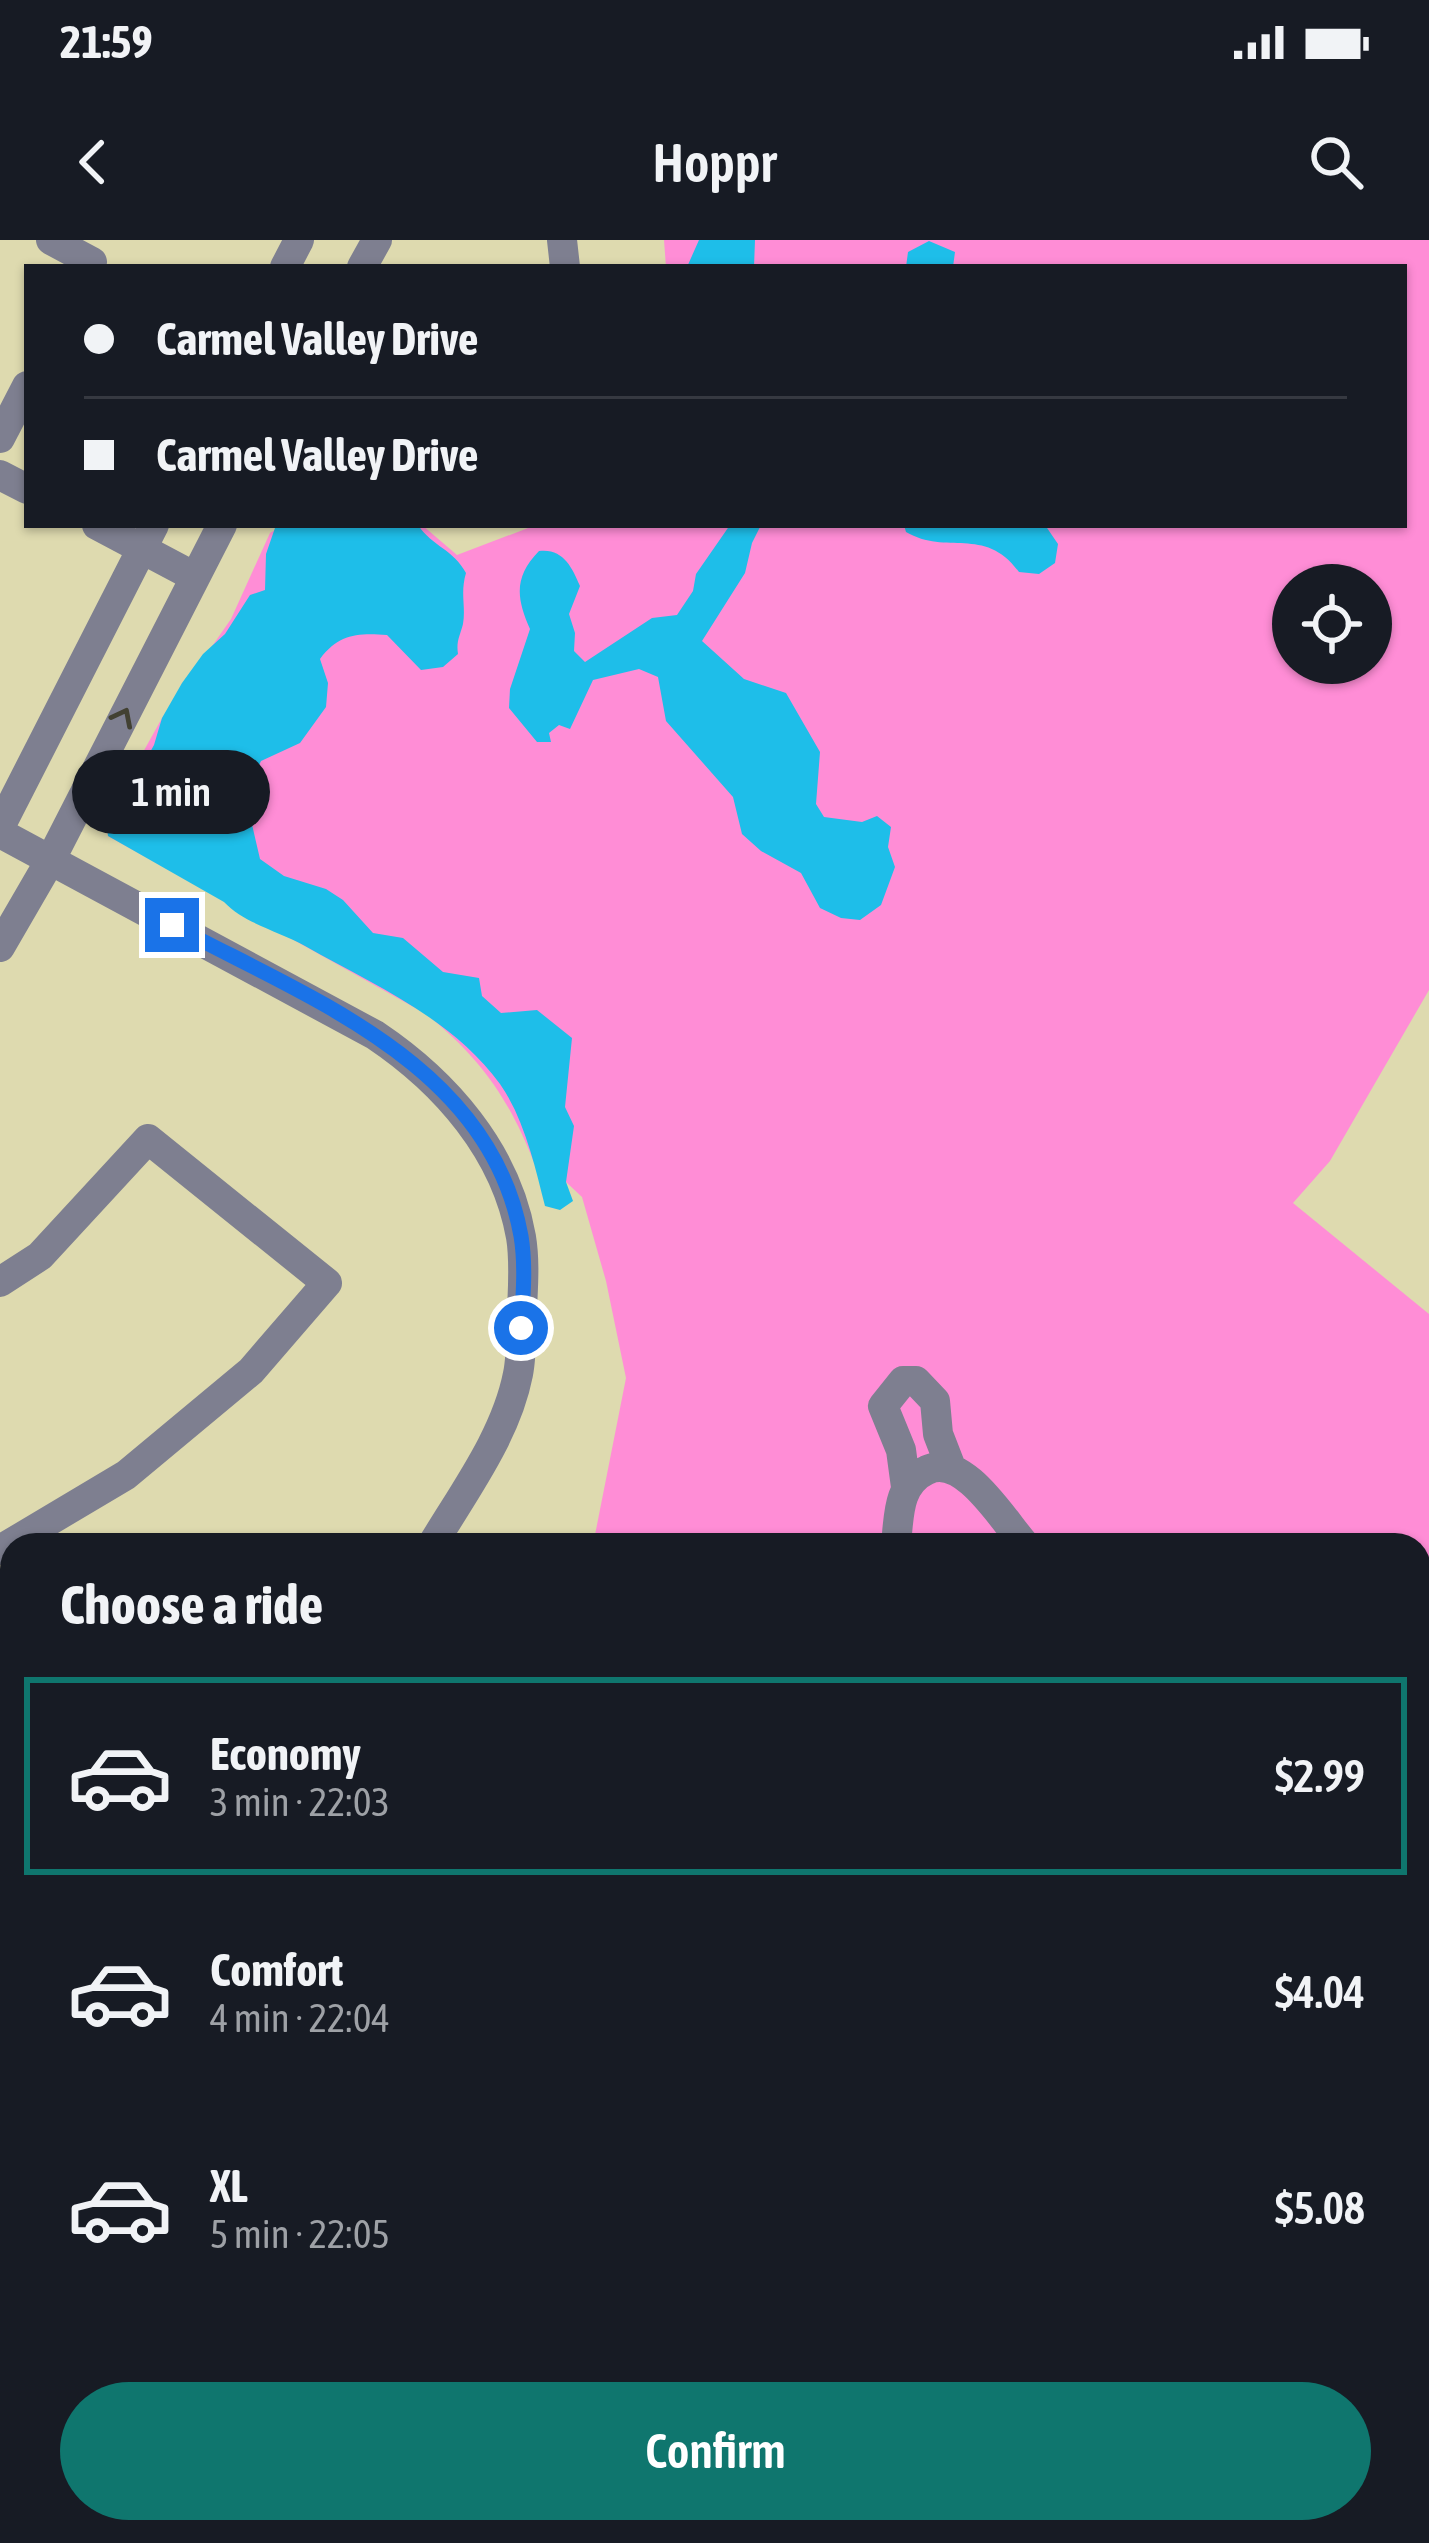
<!DOCTYPE html>
<html lang="en">
<head>
<meta charset="utf-8">
<style>
  body { margin:0; font-family:"Asap Condensed",sans-serif; background:#20242c; color:#f1f3f6; height:100vh; display:flex; flex-direction:column; font-size:45px; white-space:nowrap }
  * { box-sizing:border-box; margin:0 }
  p { font-size:39px; color:#9ea1a6 }
  .icon { flex:none; width:66px; height:66px; fill:none; stroke:currentColor; stroke-width:2; stroke-linecap:round; stroke-linejoin:round }
  .map { position:relative; flex:1; overflow:hidden }
  .panel { position:absolute; left:0px; top:1293px; width:1431px; height:1011px; display:flex; flex-direction:column; background:#171b24; border-radius:36px 36px 0 0; box-shadow:0 3px 9px #0004 }
  .panel>* { flex:none }
  .guide { position:absolute; left:24px; top:24px; width:1383px; height:264px; border-radius:0px; box-shadow:0 3px 9px #0004; display:grid; align-content:center; height:264px; padding:0 60px; background:#171b24 }
  .controls { position:absolute; left:1272px; top:324px; display:grid; gap:24px }
  .controls a { display:grid; place-items:center; width:120px; height:120px; border-radius:50%; background:#171b24; box-shadow:0 3px 9px #0004; font-size:60px }
  .end { position:absolute; width:54px; height:54px; margin:-27px; border:15px solid #1a73e8; background:#fff; box-shadow:0 0 0 6px #fff }
  .from { border-radius:50% }
  .bubble { position:absolute; height:84px; border-radius:42px; background:#171b24; box-shadow:0 3px 9px #0004; font-size:39px; font-weight:600; line-height:84px; text-align:center }
  .guide b { display:flex; align-items:center; gap:42px; height:114px; font-size:45px }
  .guide b+b { border-top:3px solid #363941 }
  .guide i { width:30px; height:30px; background:#f1f3f6 }
  ul { padding:0; list-style:none }
  li { display:flex; align-items:center; gap:36px; height:198px; margin:0 24px 18px; padding:0 36px; border:6px solid transparent; border-radius:0px }
  li div { flex:1 }
  li b { display:block; font-size:45px }
  li em { font-style:normal; font-weight:600 }
  li.current { border-color:#0f766e }
  li>.icon { width:108px; height:108px; stroke-width:1.5 }
  h2 { padding:0 60px; font-size:54px; line-height:144px }
  .cta { display:flex; gap:24px; margin-top:auto; padding:24px 60px }
  .cta a { flex:1; height:138px; border-radius:72px; background:#0f766e; color:#fff; font-size:48px; font-weight:600; line-height:138px; text-align:center }
  .status { display:flex; justify-content:space-between; align-items:center; height:84px; padding:0 60px; background:#171b24; direction:ltr }
  .status svg { height:33px; fill:currentColor }
  header { display:flex; justify-content:space-between; align-items:center; height:156px; padding:0 60px; background:#171b24; font-size:54px; font-weight:600 }
  .map>svg:first-child { display:block }
  .green { fill:#ff8dd6; fill-rule:evenodd }
  .water { fill:#1ebee9 }
  .lines { fill:none; stroke-linecap:round; stroke-linejoin:round }
  .canal { stroke:#1ebee9; stroke-width:21 }
  .minor { stroke:#7e7f90; stroke-width:30 }
  .oneway { stroke:#424132 }
  .route { stroke:#1a73e8; stroke-width:15 }
</style>
</head>
<body>
<div class="status"><b>21:59</b><svg viewBox="0 0 49 12"><path d="M0 12V9h3v3zM5 12V6h3v6zM10 12V3h3v9zM15 12V0h3v12zM26 1h20v11H26zM47 4h2v5h-2z"/></svg></div>
<header><svg class="icon" aria-label="back" viewBox="0 0 24 24"><path d="M15 5l-7 7 7 7"/></svg>Hoppr<svg class="icon" aria-label="search" viewBox="0 0 24 24"><circle cx="10" cy="10" r="6"/><path d="M15 15l6 6"/></svg></header>
<div class="map">
<svg width="1429" height="2303" viewBox="0 0 1429 2303">
  <rect width="100%" height="100%" fill="#dedaaf"/>
  <path class="green" d="M 664,0 L 1429,0 L 1429,750 L 1330,921 L 1293,963 L 1429,1074 L 1429,2303 L 722,2303 L 715,2292 L 1419,2292 L 1419,1305 L 593,1305 L 626,1138 L 606,1041 L 582,957 L 566,942 L 535,925 C 510,860 481,818 426,774 L 108,596 L 106,579 L 162,478 L 231,379 L 270,293 L 283,285 L 422,285 L 457,315 L 536,285 L 1404,285 L 1404,27 L 666,27 ZM 1293,345 L 1371,345 L 1371,423 L 1293,423 Z"/>
  <path class="water" d="M 699,0 L 755,0 L 754,27 L 687,27 Z
    M 929,1 L 955,12 L 953,27 L 906,27 L 908,12 Z
    M 276,285 L 418,285 C 433,307 453,309 466,333 C 460,353 466,366 463,384 C 460,396 456,401 458,414 L 443,427 L 421,430 L 387,395 C 357,393 339,394 320,419 L 328,443 L 326,467 L 300,503 L 261,521 L 253,538 L 250,576 L 260,619 L 284,636 L 326,649 L 343,660 L 373,693 L 403,698 L 443,732 L 479,738 L 482,756 L 501,773 L 537,770 L 572,798 L 565,867 L 574,886 L 566,942 L 573,961 L 560,970 L 545,966 C 535,926 524,878 500,844 C 452,778 374,745 305,706 C 279,691 245,684 224,662 L 108,596 L 106,579 L 146,544 L 144,523 L 154,505 L 162,478 L 182,443 L 203,414 L 225,394 L 250,355 L 265,350 L 266,314 Z
    M 730,285 L 761,285 L 752,303 L 745,333 L 702,401 L 744,439 L 786,453 L 820,512 L 816,564 L 824,577 L 862,582 L 877,576 L 891,587 L 888,607 L 895,627 L 881,665 L 860,680 L 841,678 L 820,668 L 801,633 L 761,611 L 742,594 L 733,557 L 666,481 L 658,437 L 639,429 L 593,440 L 570,489 L 559,485 L 549,493 L 551,502 L 537,502 L 509,468 L 510,449 L 530,389 C 516,357 514,337 539,311 C 563,308 572,327 580,346 L 569,374 L 575,393 L 574,411 L 585,422 L 652,378 L 677,375 L 693,351 L 696,334 Z
    M 904,285 L 1045,285 L 1058,304 L 1055,323 L 1039,334 L 1019,332 C 985,285 947,316 906,292 Z
    M 1419,1488 L 1429,1506 L 1429,1828 L 1419,1821 Z"/>
  <g class="lines">
    <path class="canal" d="M 0,2261 L 12,2278
      M 23,2292 L 31,2303"/>
    <path class="minor" d="M 51,0 L 92,22
      M 562,0 L 565,27
      M 285,27 L 299,0
      M 362,27 L 377,0
      M 0,198 L 27,146
      M 0,235 L 27,249
      M 97,285 L 195,337
      M 0,587 L 154,285
      M 0,593 L 375,795 C 445,842 506,911 521,997 C 525,1021 523,1046 522,1070 C 521,1091 522,1114 518,1134 C 506,1196 463,1253 432,1305
      M 0,707 L 51,619 L 222,285
      M 0,1042 L 40,1016 L 148,899 L 327,1043 L 251,1131 L 126,1235 L 0,1310
      M 906,1247 L 901,1210 L 883,1166 L 903,1141 L 916,1141 L 935,1161 L 938,1194 L 950,1225
      M 896,1305 C 899,1277 897,1244 927,1230 C 963,1212 1003,1280 1025,1305
      M 0,1611 L 12,1602
      M 0,1990 L 12,2006
      M 1419,2106 L 1429,2125
      M 234,2292 L 242,2303
      M 553,2292 L 562,2303
      M 1216,2292 L 1222,2303"/>
  </g>
  <defs><path id="oneway-chevron" d="M-2-3.5L2.5 0L-2 3.5" fill="none" stroke-width="1.6" stroke-linecap="round" stroke-linejoin="round" transform="scale(3)"/></defs>
  <use class="oneway" href="#oneway-chevron" transform="translate(123 477) rotate(-63)"/>
  <g class="lines">
    <path class="route" d="M 172,685 C 308,758 490,824 521,996 C 526,1026 523,1058 521,1088"/>
  </g>
</svg>
<div class="controls">
<a><svg class="icon" aria-label="locate" viewBox="0 0 24 24"><circle cx="12" cy="12" r="6"/><path d="M12 2v4M12 18v4M2 12h4M18 12h4"/></svg></a>
</div>
<i class="end from" style="left:521px;top:1088px"></i>
<i class="end" style="left:172px;top:685px"></i>
<div class="bubble" style="left:72px;top:510px;width:198px">1 min</div>
<div class="guide">
<b><i class="from"></i>Carmel Valley Drive</b>
<b><i></i>Carmel Valley Drive</b>
</div>
<section class="panel">
<h2>Choose a ride</h2>
<ul>
<li class="current"><svg class="icon" aria-label="car" viewBox="0 0 24 24"><path d="M5 17H2v-5l4-1 3-4h7l3 4 3 1v5h-3M9 17h6M6 11h13"/><circle cx="7" cy="17" r="2"/><circle cx="17" cy="17" r="2"/></svg><div><b>Economy</b><p>3 min · 22:03</p></div><em>$2.99</em></li>
<li><svg class="icon" aria-label="car" viewBox="0 0 24 24"><path d="M5 17H2v-5l4-1 3-4h7l3 4 3 1v5h-3M9 17h6M6 11h13"/><circle cx="7" cy="17" r="2"/><circle cx="17" cy="17" r="2"/></svg><div><b>Comfort</b><p>4 min · 22:04</p></div><em>$4.04</em></li>
<li><svg class="icon" aria-label="car" viewBox="0 0 24 24"><path d="M5 17H2v-5l4-1 3-4h7l3 4 3 1v5h-3M9 17h6M6 11h13"/><circle cx="7" cy="17" r="2"/><circle cx="17" cy="17" r="2"/></svg><div><b>XL</b><p>5 min · 22:05</p></div><em>$5.08</em></li>
</ul>
<div class="cta"><a>Confirm</a></div>
</section>
</div>
</body>
</html>
